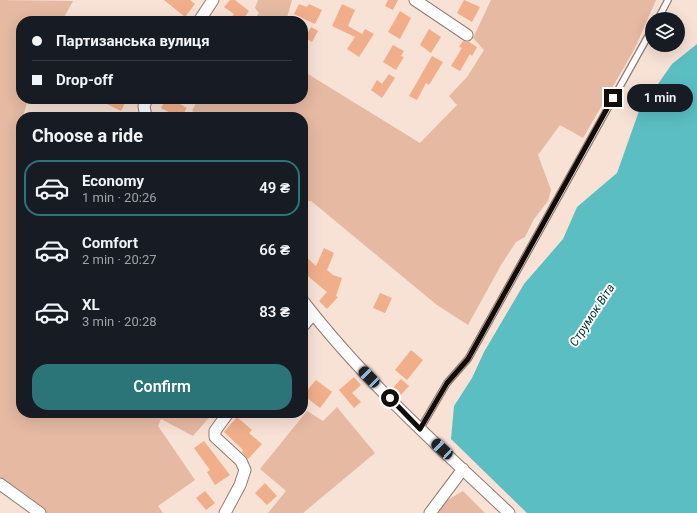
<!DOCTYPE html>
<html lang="en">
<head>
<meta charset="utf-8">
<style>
  body { margin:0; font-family:Roboto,sans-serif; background:#20242c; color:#f1f3f6; height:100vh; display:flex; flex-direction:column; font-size:15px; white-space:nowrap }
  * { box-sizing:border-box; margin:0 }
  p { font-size:13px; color:#9ea1a6 }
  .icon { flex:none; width:22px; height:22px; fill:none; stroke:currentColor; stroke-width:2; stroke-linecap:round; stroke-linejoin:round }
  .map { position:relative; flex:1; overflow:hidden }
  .details { position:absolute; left:16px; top:112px; width:292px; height:306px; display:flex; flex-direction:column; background:#171b24; border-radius:16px; box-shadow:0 4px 16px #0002 }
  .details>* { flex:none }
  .banner { position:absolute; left:16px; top:16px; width:292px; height:88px; border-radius:16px; box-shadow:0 4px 16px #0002; display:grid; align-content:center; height:88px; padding:0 16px; background:#171b24 }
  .fabs { position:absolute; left:645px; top:12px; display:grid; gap:8px }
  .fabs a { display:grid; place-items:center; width:40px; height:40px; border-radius:50%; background:#171b24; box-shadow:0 4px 16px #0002; font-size:20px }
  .end { position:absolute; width:18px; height:18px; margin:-9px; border:5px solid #140c09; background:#fff; box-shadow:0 0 0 2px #fff }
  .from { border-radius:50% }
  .bubble { position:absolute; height:28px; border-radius:14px; background:#171b24; box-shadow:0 4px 16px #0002; font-size:13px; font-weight:600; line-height:28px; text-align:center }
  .car { position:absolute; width:12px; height:24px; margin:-12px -6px; border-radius:5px; box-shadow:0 0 3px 1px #0007; background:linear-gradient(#222 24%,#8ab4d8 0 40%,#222 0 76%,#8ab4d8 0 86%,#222 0) }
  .banner b { display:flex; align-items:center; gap:14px; height:38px; font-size:15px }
  .banner b+b { border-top:1px solid #363941 }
  .banner i { width:10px; height:10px; background:#f1f3f6 }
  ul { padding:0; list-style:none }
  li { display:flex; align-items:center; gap:12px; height:56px; margin:0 8px 6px; padding:0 8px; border:2px solid transparent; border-radius:16px }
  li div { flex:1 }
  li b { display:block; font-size:15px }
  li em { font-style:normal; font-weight:600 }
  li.current { border-color:#2b7579 }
  li>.icon { width:36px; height:36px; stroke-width:1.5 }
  h2 { padding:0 16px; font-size:18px; line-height:48px }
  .action { display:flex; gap:8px; margin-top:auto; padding:8px 16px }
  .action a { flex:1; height:46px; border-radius:16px; background:#2b7579; color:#fff; font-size:16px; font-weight:600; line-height:46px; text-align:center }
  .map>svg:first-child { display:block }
  .green { fill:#e5b9a2 }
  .water { fill:#5bbec3 }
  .building { fill:#f1ae8a }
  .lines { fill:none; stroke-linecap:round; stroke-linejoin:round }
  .service-casing { stroke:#917d72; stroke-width:8 }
  .minor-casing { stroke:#917d72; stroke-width:13 }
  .service { stroke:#fff; stroke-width:5.5 }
  .minor { stroke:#fff; stroke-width:11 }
  .route { stroke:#140c09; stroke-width:5 }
  .labels { text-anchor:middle; stroke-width:4; stroke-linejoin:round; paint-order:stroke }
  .water-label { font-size:12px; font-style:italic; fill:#003032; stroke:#fff }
</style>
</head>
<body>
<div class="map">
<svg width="697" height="513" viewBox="0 0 697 513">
  <rect width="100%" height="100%" fill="#f8e1d5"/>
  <path class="green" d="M 0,0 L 73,1 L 62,21 L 21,21 L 21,99 L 28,99 L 23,117 L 21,117 L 21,413 L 213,413 L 193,436 L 161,419 L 158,426 L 195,480 L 158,506 L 163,513 L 40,513 L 0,484 Z
    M 258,0 L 292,0 L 286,21 L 253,21 L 259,13 L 255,8 Z
    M 491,0 L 656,0 L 634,50 L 583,138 L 560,125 L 538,155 L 551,190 L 548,201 L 534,219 L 525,237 L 516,242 L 501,265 L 468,325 L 437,305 L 311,201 L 303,201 L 303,117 L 201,117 L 192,111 L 198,99 L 303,99 L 303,71 L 420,143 L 457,105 L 449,96 L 467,77 L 484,50 L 473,38 Z
    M 337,407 L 375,453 L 303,513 L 268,513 L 286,491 L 260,469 L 307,411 L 323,421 Z
    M 463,491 L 485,513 L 436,513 L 439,505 Z"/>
  <path class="water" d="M 697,44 L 697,513 L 527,513 L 451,439 L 454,406 L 472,378 L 484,352 L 524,284 L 563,239 L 577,207 L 617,173 L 639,111 L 672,64 Z"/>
  <path class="building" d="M 164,0 L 190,0 L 195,4 L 185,17 Z
    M 230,0 L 235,0 L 249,11 L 242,21 L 228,21 L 234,14 L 224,7 Z
    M 388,0 L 398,0 L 393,10 L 385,6 Z
    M 464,0 L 480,7 L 472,22 L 457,13 Z
    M 299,4 L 307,7 L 309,4 L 322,10 L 315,24 L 294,14 Z
    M 342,4 L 355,10 L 348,26 L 362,34 L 365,29 L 374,34 L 359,57 L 347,49 L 355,37 L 332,26 Z
    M 400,11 L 411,18 L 400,39 L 388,32 Z
    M 311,27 L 318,31 L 312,42 L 305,38 Z
    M 429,29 L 441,37 L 431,53 L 420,45 Z
    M 463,41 L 469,42 L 477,47 L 472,56 L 470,54 L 460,71 L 451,66 L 462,48 L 459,47 Z
    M 393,45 L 404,51 L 401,56 L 404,57 L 396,70 L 383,62 Z
    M 432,56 L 443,62 L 429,85 L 426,83 L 417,100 L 409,96 Z
    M 389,74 L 395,78 L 382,98 L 371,90 L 377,80 L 382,84 Z
    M 97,99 L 127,99 L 121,111 Z
    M 166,99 L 171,99 L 187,108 L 181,117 L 170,117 L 172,114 L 161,108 Z
    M 324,248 L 334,253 L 327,270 L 333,275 L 342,278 L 336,296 L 338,297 L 327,309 L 319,301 L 327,292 L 303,272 L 303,254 L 316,266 Z
    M 380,293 L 392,298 L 385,313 L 373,308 Z
    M 411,350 L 423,360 L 407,380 L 395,370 Z
    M 354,377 L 361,385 L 352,393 L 361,402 L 354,408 L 339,390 Z
    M 401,379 L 409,386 L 398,398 L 391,390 Z
    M 316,380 L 332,392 L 320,408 L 303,395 Z
    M 237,417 L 252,430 L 249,433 L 262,444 L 248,459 L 242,452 L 243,450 L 224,432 Z
    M 204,441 L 230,475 L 215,485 L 207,472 L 210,470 L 194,448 Z
    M 265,483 L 277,496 L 267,505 L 255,493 Z
    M 205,491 L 215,503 L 206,510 L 196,498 Z"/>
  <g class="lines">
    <defs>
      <path id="service" d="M 658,19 L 668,0
        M 420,429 L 447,383 L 468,359 L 652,29"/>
      <path id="minor" d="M 415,0 L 467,35
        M 199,21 L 213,0
        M 146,117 L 144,106 L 147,99
        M 303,301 C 363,379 437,445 509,513
        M 303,326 L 313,314
        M 0,484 L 40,513
        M 225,513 L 240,485 L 245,470 L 241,461 L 215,437 L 215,431 L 228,413
        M 430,513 L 463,469"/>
    </defs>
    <use href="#service" class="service-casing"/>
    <use href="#minor" class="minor-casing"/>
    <use href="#service" class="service"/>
    <use href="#minor" class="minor"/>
  </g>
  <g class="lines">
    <path class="route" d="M 390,398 L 420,429 L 447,383 L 468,359 L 613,98"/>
  </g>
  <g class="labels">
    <g class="water-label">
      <text transform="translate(592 315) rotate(-57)" y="4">Струмок Віта</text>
    </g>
  </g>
</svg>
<div class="fabs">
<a><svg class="icon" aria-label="layers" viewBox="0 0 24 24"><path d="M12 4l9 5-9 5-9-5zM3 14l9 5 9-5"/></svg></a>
</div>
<i class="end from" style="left:390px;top:398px"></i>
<i class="end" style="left:613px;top:98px"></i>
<div class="bubble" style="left:627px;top:84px;width:66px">1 min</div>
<i class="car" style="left:369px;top:377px;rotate:316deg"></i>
<i class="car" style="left:442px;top:449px;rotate:313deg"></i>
<div class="banner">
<b><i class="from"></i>Партизанська вулиця</b>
<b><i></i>Drop-off</b>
</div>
<section class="details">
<h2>Choose a ride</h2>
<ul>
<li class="current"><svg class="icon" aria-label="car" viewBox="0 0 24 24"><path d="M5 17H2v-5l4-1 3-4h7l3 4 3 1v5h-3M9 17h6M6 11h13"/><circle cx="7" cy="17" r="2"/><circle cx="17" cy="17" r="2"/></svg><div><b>Economy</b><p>1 min · 20:26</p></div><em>49 ₴</em></li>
<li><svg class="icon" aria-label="car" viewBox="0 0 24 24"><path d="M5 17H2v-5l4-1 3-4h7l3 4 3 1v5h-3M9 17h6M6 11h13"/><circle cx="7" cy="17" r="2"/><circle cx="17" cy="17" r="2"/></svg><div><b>Comfort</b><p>2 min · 20:27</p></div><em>66 ₴</em></li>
<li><svg class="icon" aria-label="car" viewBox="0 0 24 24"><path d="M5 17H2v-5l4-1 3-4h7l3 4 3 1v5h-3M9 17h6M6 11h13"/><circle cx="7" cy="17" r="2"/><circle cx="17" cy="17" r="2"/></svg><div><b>XL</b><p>3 min · 20:28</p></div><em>83 ₴</em></li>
</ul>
<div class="action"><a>Confirm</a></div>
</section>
</div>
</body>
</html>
